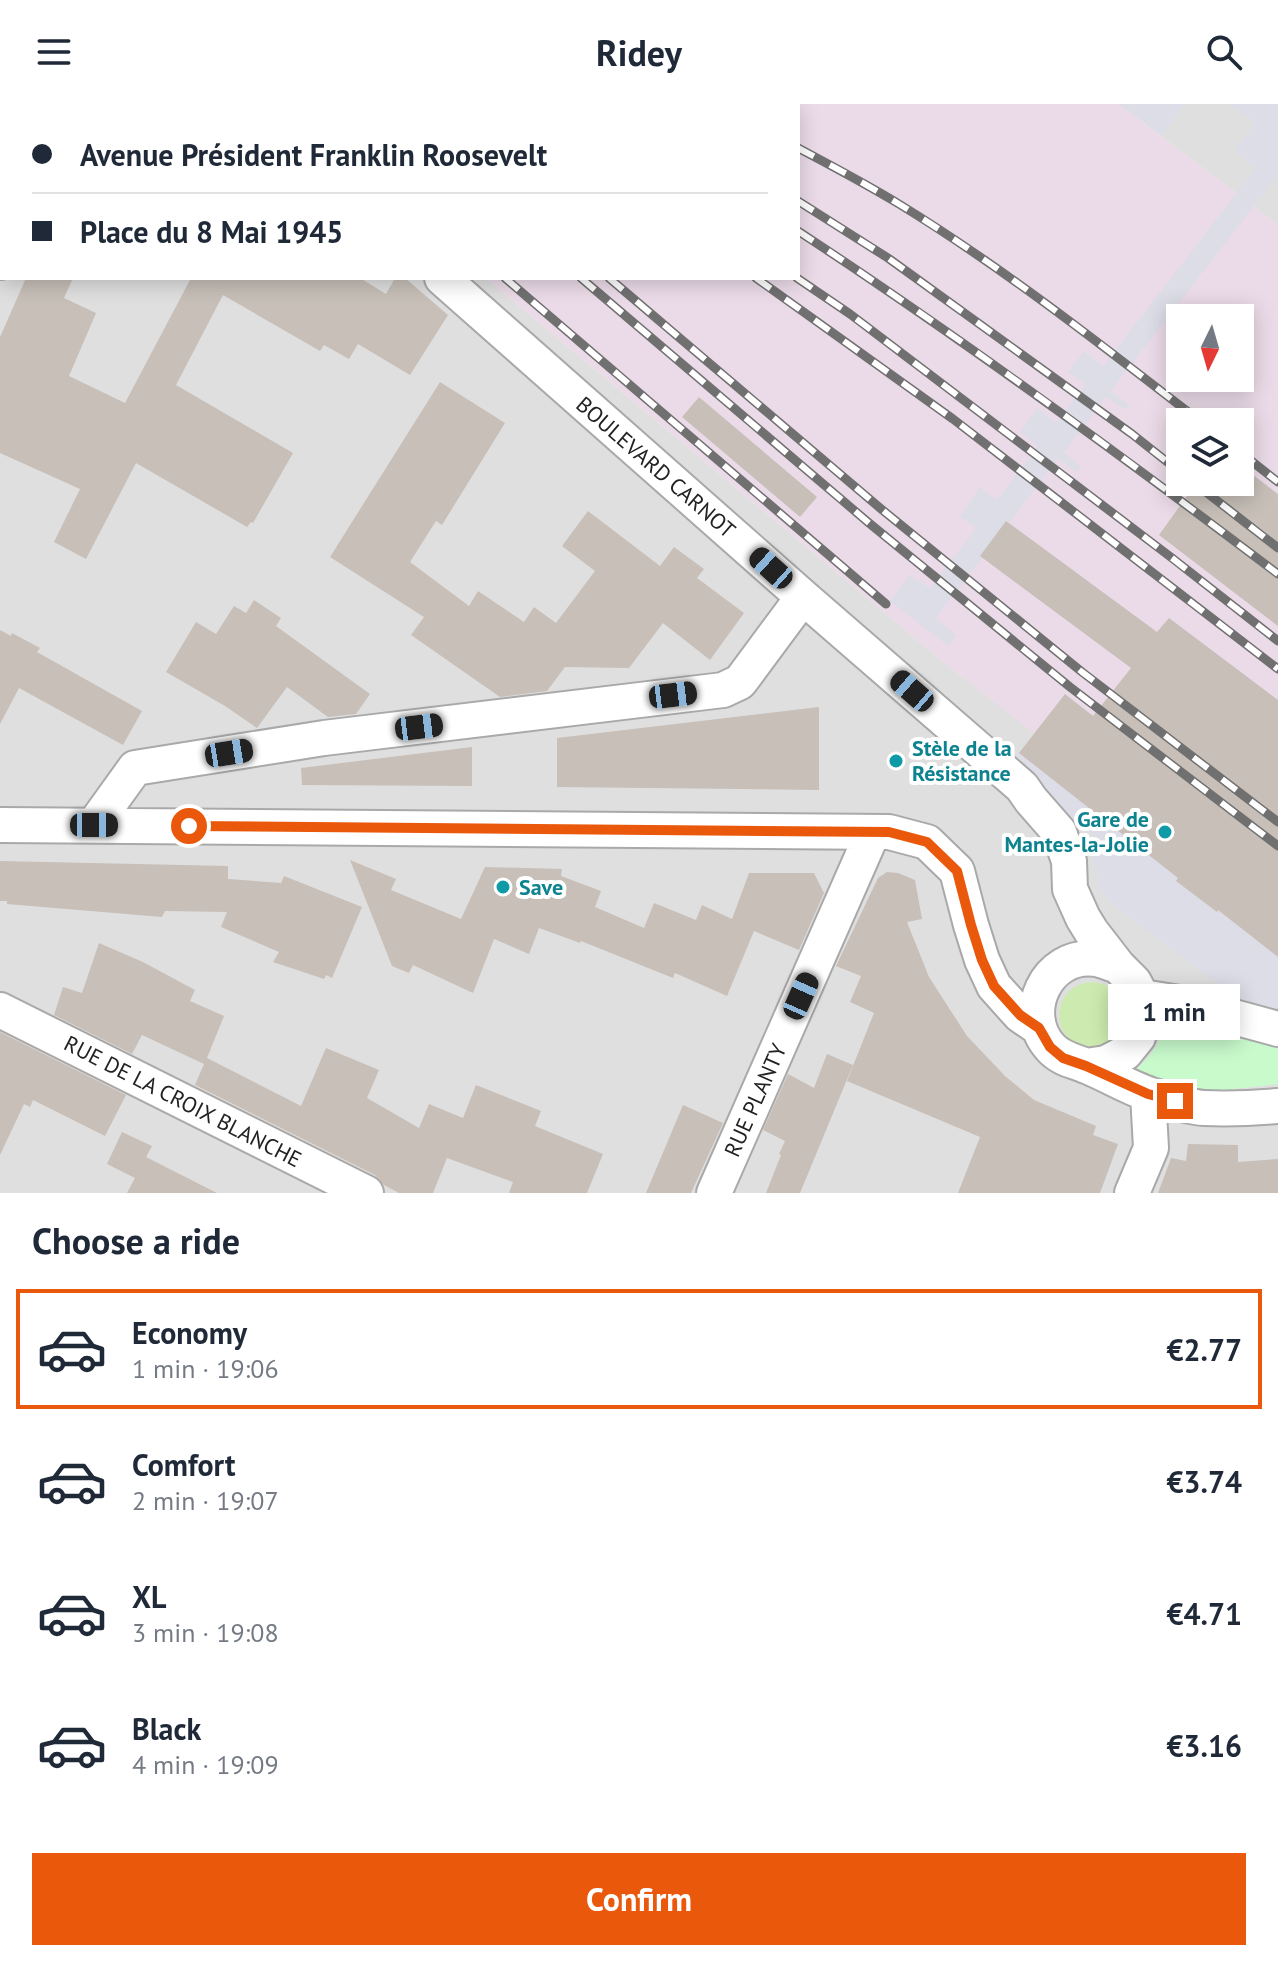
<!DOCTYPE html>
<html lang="en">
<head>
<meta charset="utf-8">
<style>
  body { margin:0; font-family:"PT Sans",sans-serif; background:#f2f2f3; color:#1f2937; height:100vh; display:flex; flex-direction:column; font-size:30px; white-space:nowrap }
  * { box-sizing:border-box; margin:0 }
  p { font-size:26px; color:#747a83 }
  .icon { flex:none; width:44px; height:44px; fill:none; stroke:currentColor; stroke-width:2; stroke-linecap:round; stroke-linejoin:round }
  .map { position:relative; height:1089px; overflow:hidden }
  .drawer { display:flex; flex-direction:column; background:#fff; flex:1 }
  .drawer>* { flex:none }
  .guide { position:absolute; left:0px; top:0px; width:800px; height:176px; box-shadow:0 4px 20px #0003; display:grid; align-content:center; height:176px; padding:0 32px; background:#fff }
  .needle { width:52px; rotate:185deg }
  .controls { position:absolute; left:1166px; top:200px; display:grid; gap:16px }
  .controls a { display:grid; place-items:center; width:88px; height:88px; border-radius:0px; background:#fff; box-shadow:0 4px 20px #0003; font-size:40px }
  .end { position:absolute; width:36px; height:36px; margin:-18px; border:10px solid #ea580c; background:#fff; box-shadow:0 0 0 4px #fff }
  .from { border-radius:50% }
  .bubble { position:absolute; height:56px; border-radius:0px; background:#fff; box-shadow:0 4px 20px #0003; font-size:26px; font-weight:700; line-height:56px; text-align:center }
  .car { position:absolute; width:24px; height:48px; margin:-24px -12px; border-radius:10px; box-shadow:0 0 6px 2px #0007; background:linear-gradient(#222 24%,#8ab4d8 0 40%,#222 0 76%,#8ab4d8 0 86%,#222 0) }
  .guide b { display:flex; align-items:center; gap:28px; height:76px; font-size:30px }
  .guide b+b { border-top:2px solid #e0e1e3 }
  .guide i { width:20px; height:20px; background:#1f2937 }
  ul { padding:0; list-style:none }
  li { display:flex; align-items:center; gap:24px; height:120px; margin:0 16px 12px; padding:0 16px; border:4px solid transparent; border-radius:0px }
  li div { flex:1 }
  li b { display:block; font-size:30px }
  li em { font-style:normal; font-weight:700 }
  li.current { border-color:#ea580c }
  li>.icon { width:72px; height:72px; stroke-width:1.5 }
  h2 { padding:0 32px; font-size:36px; line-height:96px }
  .button { display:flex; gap:16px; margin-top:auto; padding:16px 32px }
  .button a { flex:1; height:92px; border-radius:0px; background:#ea580c; color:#fff; font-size:32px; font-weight:700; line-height:92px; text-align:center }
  header { display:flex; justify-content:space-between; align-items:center; height:104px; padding:0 32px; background:#fff; font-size:36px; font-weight:700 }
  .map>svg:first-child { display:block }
  .residential { fill:#e0dfdf }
  .industrial { fill:#ebdbe8; fill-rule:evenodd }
  .grass { fill:#cdebb0 }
  .park { fill:#c8facc }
  .plaza { fill:#dddde8 }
  .building { fill:#c7bfb8 }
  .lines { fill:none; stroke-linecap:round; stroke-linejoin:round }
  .street-casing { stroke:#a9a9a9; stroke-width:38 }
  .street { stroke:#fff; stroke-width:34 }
  .rail-casing { stroke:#707070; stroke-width:9 }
  .rail { stroke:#fff; stroke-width:6; stroke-dasharray:18; stroke-linecap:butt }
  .route { stroke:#ea580c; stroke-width:10 }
  .culture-dot { fill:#0f9aa8; stroke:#fff; stroke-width:3 }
  .labels { text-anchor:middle; stroke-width:8; stroke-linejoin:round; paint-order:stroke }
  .street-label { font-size:22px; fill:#222; stroke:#fff }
  .culture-label { font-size:22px; font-weight:bold; fill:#0d838f; stroke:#fff; text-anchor:start }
</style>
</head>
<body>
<header><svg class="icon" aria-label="menu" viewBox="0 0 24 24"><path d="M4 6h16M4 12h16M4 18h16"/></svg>Ridey<svg class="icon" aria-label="search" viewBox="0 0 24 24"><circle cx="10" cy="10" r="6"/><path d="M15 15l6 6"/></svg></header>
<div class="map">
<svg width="1278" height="1089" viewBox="0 0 1278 1089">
  <rect width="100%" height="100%" fill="#f2efe9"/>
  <path class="residential" d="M 0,0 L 279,0 L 281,2 L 2,2 L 2,174 L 486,174 L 947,561 L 1035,629 L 1278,853 L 1278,1089 L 0,1089 Z
    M 1119,0 L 1278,0 L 1278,121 Z"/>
  <path class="industrial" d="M 279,0 L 1119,0 L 1278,121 L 1278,853 L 1019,649 L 1034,629 L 947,561 L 486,174 L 798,174 L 798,2 L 281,2 ZM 1180,214 L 1240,214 L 1240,274 L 1180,274 ZM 1180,318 L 1240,318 L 1240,378 L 1180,378 Z"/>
  <path class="grass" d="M1059 911a33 33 0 1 1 66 0a33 33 0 1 1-66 0Z"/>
  <path class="park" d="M 1167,917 L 1207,928 L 1240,932 L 1278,945 L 1278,980 L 1215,987 L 1181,985 L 1132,970 C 1150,952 1159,942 1167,917 Z"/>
  <path class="plaza" d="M 1119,0 L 1184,0 L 1162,32 Z
    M 1228,0 L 1278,0 L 1278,71 L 1111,287 L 1129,301 L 1125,306 L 1106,293 L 1064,348 L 1081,363 L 1076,368 L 1058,355 L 936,514 L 957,531 L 948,542 L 890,497 L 910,471 L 930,484 L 976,424 L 960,412 L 980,383 L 997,396 L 1038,342 L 1020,328 L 1037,304 L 1056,318 L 1085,281 L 1068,268 L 1084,247 L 1103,262 L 1256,64 L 1235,47 L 1256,19 Z
    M 1019,649 L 1178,774 L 1184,782 L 1216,808 L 1218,806 L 1278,853 L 1278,908 L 1239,896 L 1116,804 L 1100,785 L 1092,749 L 1094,732 L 1013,661 Z"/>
  <path class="building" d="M 26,174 L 73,174 L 64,194 L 96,209 L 69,272 L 125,299 L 191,174 L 360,174 L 386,190 L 395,174 L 405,174 L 448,211 L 410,271 L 358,240 L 349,255 L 324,241 L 320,247 L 223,191 L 176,281 L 293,349 L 253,419 L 251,418 L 247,423 L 136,359 L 86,455 L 54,438 L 80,385 L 0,349 L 0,233 Z
    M 440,278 L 505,319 L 442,421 L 436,417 L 410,458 L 469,502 L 478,487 L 524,518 L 534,503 L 556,519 L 595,467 L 562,442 L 588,407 L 660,462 L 674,443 L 704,465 L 697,474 L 744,509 L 710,556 L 663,519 L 629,564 L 565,563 L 547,587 L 500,593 L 411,531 L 424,513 L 330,453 Z
    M 699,293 L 817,393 L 800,413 L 682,313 Z
    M 1240,361 L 1278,390 L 1278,522 L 1159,431 L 1197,378 L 1240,378 Z
    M 1006,417 L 1157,528 L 1169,514 L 1278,596 L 1278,853 L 1218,806 L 1217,808 L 1176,777 L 1178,774 L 1019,649 L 1065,590 L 1093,612 L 1131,564 L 980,452 Z
    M 254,496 L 281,514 L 276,522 L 370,590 L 356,610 L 328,613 L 287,583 L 257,624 L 225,602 L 166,568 L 196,518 L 216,530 L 234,502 L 246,509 Z
    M 0,526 L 11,532 L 12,529 L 40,544 L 37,548 L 142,607 L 123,641 L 19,584 L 0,620 Z
    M 819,603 L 819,686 L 557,683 L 557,634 Z
    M 472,643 L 472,682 L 302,681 L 301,664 Z
    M 350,756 L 396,775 L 391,786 L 461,815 L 485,763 L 562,765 L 561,772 L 601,787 L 595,803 L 644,824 L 654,799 L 696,816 L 702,801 L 732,815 L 749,769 L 814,769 L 824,789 L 799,846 L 754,827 L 727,892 L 675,869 L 673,874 L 581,837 L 580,839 L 539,824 L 529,850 L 494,835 L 473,889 L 413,861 L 409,869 L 392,862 Z
    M 0,757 L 228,762 L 228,775 L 281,779 L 284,772 L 362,803 L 332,874 L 326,871 L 324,875 L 273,858 L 279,848 L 221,823 L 227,808 L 165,807 L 162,813 L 7,800 L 7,797 L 0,797 Z
    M 887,768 L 898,769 L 915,776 L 922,815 L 907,818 L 929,873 L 967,932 L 1005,972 L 1034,996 L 1096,1022 L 1093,1031 L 1118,1040 L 1100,1089 L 958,1089 L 980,1033 L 847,977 L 874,909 L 850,898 L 861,872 L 836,862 L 878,774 Z
    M 99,839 L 143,858 L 195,886 L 190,897 L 224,912 L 207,954 L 301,1002 L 326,944 L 379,966 L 367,994 L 419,1024 L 429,1000 L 463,1014 L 476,981 L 541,1007 L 535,1022 L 603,1050 L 587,1089 L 509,1089 L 513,1078 L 447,1054 L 433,1089 L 399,1089 L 384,1081 L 375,1071 L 195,981 L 204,960 L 142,931 L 132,950 L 54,911 L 63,883 L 82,889 Z
    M 0,928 L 126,991 L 105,1032 L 33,996 L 30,1003 L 24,1000 L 0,1051 Z
    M 827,950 L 853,961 L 800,1089 L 766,1089 L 781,1051 L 779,1050 L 785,1037 L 763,1026 L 788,970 L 814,984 Z
    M 683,1001 L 723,1019 L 691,1089 L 646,1089 Z
    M 122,1028 L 152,1042 L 135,1074 L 107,1060 Z
    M 1188,1040 L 1238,1041 L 1238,1058 L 1278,1055 L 1278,1089 L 1158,1089 L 1171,1054 L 1186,1057 Z
    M 146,1053 L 217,1089 L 127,1089 Z"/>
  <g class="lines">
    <defs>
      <path id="street" d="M 243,0 L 246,2
        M 68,2 L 69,0
        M 0,158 L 2,153
        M 442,174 L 803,493 L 1022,683 L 1031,696 L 1059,728 L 1069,757 L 1070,785 L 1083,814 L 1091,827 L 1118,862 L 1134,878 L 1142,893 L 1144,912 L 1138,933 L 1125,949 L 1106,959 L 1086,962
        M 0,721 L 889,728 L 927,738 L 957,767 L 971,821 L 982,856 L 994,882 L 1020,911 L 1039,924
        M 94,721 L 135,664 L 324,634 L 723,586 L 740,578 L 803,493
        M 1118,862 C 1111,860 1102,856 1095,855 C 1046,849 1019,910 1051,944 C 1062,956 1076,957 1089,963 C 1110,972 1130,984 1151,991 C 1167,996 1187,1003 1204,1004 C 1229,1005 1254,1004 1278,1002
        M 1142,893 L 1186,900 L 1278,925
        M 0,906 L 366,1089
        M 714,1089 L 873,728
        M 1132,1089 L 1151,1044 L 1148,990"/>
    </defs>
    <use href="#street" class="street-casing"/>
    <use href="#street" class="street"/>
    <defs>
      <path id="rail" d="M 312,0 L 314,2
        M 378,0 L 380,2
        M 405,0 L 408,2
        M 486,0 L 489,2
        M 525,0 L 528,2
        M 578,0 L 582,2
        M 631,0 L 634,2
        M 717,0 L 721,2
        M 798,44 C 832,62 866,80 899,100 C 1005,165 1103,242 1201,318
        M 798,97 L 888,154 L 1132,330 L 1180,368
        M 798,127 C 963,235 1121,351 1278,470
        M 505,174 L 886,500
        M 581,174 L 869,419 L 1070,583 L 1278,742
        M 609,174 L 880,404 L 1082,568 L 1278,718
        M 756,174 L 953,315 L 1278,565
        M 797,174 L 850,210 L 1172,454 L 1278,537
        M 1240,348 L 1278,378
        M 1193,378 L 1278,444"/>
    </defs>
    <use href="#rail" class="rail-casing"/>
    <use href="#rail" class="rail"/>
  </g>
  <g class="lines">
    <path class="route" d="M 189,722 L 889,728 L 927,738 L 957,767 L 971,821 L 982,856 L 994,882 L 1020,911 L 1039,924 L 1050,943 L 1063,954 L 1086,962 L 1148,990 L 1175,997"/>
  </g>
  <g class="culture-dot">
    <circle cx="896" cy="657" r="8"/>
    <circle cx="1165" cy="728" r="8"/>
    <circle cx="503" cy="783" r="8"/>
  </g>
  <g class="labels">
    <g class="street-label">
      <text transform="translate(656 363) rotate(41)" y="8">BOULEVARD CARNOT</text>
      <text transform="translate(755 996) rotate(-66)" y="8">RUE PLANTY</text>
      <text transform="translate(183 997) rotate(27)" y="8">RUE DE LA CROIX BLANCHE</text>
    </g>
    <g class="culture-label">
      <text x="912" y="652">Stèle de la<tspan x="912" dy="25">Résistance</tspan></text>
      <text x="1149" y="723" text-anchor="end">Gare de<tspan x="1149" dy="25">Mantes-la-Jolie</tspan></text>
      <text x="519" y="791">Save</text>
    </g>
  </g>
</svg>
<div class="controls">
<a><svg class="needle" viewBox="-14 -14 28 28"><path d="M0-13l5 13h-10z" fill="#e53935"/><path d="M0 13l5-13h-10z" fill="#747a83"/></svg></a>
<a><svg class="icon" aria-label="layers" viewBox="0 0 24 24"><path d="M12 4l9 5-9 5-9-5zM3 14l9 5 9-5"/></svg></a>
</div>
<i class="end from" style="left:189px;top:722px"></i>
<i class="end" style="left:1175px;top:997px"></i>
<div class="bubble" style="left:1108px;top:880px;width:132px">1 min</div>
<i class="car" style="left:771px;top:464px;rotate:312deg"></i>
<i class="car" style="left:912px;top:587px;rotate:311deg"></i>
<i class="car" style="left:673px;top:591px;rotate:83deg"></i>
<i class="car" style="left:419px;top:623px;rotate:83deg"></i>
<i class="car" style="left:229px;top:649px;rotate:81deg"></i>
<i class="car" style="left:94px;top:721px;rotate:90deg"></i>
<i class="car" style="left:801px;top:892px;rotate:24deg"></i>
<div class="guide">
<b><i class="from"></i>Avenue Président Franklin Roosevelt</b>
<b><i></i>Place du 8 Mai 1945</b>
</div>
</div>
<section class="drawer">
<h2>Choose a ride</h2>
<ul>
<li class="current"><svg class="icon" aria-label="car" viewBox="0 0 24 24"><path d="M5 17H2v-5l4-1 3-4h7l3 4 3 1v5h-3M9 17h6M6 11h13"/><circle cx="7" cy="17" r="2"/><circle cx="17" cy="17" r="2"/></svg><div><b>Economy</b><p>1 min · 19:06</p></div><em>€2.77</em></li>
<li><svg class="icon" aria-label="car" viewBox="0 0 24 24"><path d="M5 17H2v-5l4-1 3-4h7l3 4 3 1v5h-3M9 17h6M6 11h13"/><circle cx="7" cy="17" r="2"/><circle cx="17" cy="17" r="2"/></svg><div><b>Comfort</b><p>2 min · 19:07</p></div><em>€3.74</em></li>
<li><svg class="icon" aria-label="car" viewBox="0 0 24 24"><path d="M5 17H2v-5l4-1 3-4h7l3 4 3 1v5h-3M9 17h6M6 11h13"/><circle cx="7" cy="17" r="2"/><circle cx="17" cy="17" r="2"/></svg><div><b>XL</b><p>3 min · 19:08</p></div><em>€4.71</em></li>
<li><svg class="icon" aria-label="car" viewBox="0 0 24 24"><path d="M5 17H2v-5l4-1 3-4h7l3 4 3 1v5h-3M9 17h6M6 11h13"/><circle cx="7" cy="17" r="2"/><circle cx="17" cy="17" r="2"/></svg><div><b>Black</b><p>4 min · 19:09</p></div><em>€3.16</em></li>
</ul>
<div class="button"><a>Confirm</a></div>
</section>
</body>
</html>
